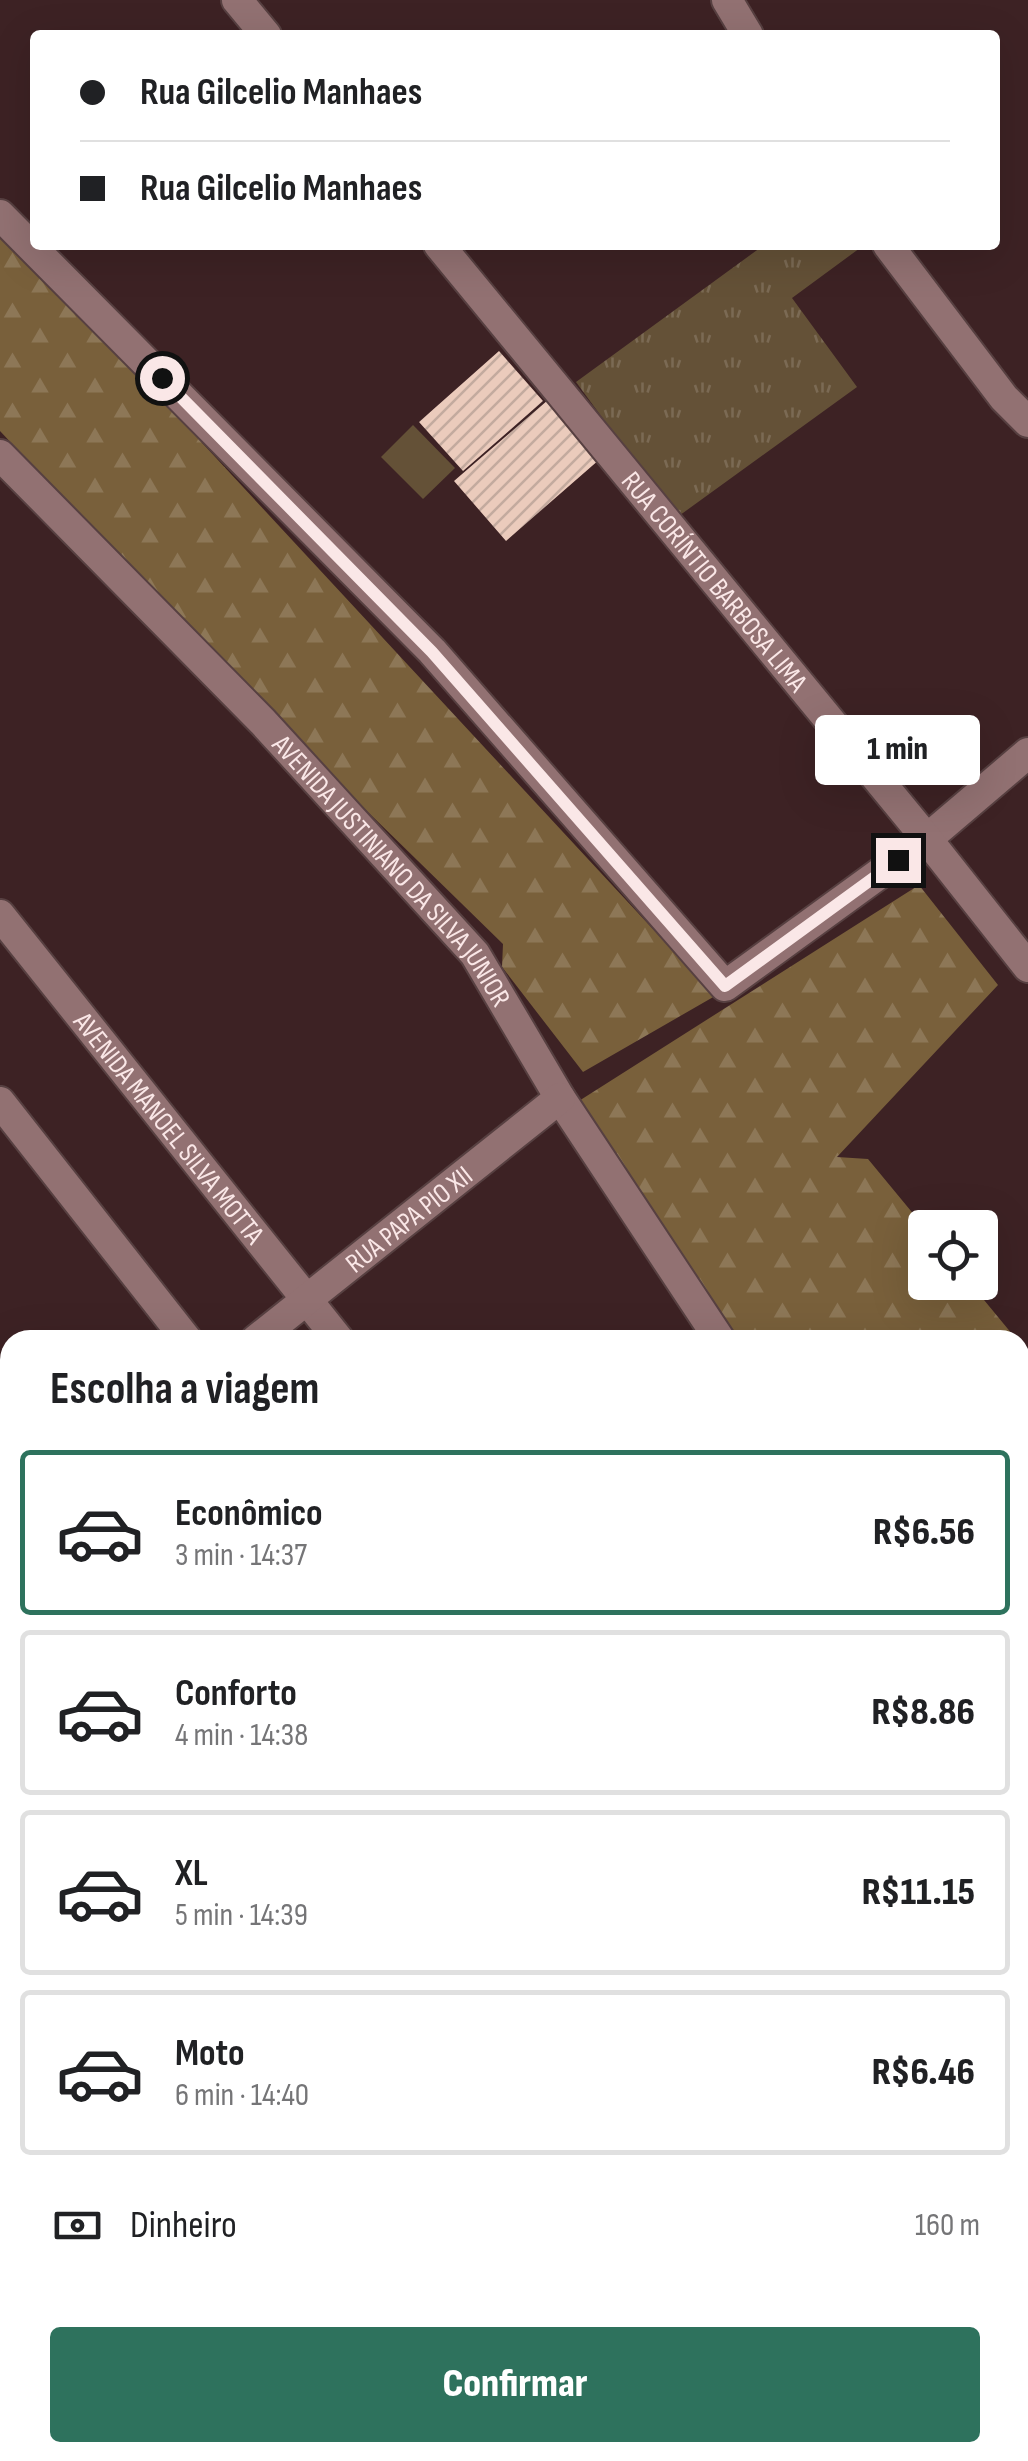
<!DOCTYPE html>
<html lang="pt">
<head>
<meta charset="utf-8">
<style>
  body { margin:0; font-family:"Sofia Sans Condensed",sans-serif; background:#f6f6f6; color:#202124; height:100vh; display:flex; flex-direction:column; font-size:38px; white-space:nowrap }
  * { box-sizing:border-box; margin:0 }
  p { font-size:32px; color:#757577 }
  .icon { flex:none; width:55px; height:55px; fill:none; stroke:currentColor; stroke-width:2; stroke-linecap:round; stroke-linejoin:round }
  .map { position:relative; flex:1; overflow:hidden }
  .sheet { position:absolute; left:0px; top:1330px; width:1030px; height:1132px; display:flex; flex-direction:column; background:#fff; border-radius:30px 30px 0 0; box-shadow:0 10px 40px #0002 }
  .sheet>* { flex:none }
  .banner { position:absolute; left:30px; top:30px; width:970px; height:220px; border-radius:10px; box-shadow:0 10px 40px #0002; display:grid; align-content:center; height:220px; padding:0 50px; background:#fff }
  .buttons { position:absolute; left:908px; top:1210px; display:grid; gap:20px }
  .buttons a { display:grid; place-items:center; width:90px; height:90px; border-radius:10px; background:#fff; box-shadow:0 10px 40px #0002; font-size:50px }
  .end { position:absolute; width:45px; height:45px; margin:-22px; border:12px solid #fae7e7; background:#111; box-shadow:0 0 0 5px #111 }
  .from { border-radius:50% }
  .bubble { position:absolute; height:70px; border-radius:10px; background:#fff; box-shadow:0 10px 40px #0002; font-size:32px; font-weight:800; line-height:70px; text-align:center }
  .banner b { display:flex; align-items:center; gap:35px; height:95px; font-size:38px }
  .banner b+b { border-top:2px solid #e0e0e0 }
  .banner i { width:25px; height:25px; background:#202124 }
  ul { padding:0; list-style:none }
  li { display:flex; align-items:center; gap:30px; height:165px; margin:0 20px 15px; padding:0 30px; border:5px solid #e0e0e0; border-radius:10px }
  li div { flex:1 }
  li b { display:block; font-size:38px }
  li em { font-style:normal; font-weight:800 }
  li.current { border-color:#2e725d }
  li>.icon { width:90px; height:90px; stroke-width:1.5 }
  h2 { padding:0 50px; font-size:45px; line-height:120px }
  .pay { display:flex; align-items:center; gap:25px; height:110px; padding:0 50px; font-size:38px }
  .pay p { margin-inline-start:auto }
  .action { display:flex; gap:20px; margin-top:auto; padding:20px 50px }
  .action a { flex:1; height:115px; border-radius:10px; background:#2e725d; color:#fff; font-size:40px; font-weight:800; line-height:115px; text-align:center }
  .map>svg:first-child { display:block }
  .green { fill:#645137 }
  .forest { fill:url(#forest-firs) }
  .park { fill:url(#park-tufts) }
  .building { fill:url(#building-hatch) }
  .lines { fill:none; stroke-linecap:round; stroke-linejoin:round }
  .minor-casing { stroke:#574041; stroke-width:34 }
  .minor { stroke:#927172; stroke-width:30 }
  .route { stroke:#fae7e7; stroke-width:12 }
  .labels { text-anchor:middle; stroke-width:10; stroke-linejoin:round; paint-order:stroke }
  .street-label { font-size:28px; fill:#fae7e7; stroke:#33181a }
</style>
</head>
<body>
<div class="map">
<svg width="1028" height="2461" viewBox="0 0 1028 2461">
  <defs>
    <pattern id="forest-firs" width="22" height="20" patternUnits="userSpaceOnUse" patternTransform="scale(2.5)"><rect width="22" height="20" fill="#79603b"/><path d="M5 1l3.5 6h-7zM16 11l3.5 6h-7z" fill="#8d7757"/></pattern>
    <pattern id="park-tufts" width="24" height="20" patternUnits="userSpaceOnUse" patternTransform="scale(2.5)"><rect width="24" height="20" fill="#645137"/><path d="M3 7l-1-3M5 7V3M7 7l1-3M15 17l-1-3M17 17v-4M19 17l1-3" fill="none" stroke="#7b6a54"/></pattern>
    <pattern id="building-hatch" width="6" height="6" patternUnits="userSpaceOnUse" patternTransform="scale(2.5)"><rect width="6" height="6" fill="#ebcbbc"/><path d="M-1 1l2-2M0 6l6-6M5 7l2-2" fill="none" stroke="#c3aa9e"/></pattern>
  </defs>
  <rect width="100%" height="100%" fill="#3d2224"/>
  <path class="green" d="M 413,425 L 455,468 L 423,499 L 381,457 Z"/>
  <path class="forest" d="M 0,229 L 50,279 L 715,996 L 583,1072 L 502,967 L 503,944 L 246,693 L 0,431 Z
    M 919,885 L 998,985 L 837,1157 L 868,1159 L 925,1228 L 925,1282 L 970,1283 L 1017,1340 L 727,1340 L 571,1106 Z
    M 1020,1344 L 1028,1354 L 1028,1675 L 1020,1667 Z"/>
  <path class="park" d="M 764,245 L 858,245 L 860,248 L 792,298 L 857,387 L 676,518 L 576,382 Z
    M 0,2290 L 10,2303 L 10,2452 L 124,2453 L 131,2461 L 0,2461 Z"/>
  <path class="building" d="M 499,351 L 543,401 L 463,471 L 419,422 Z
    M 548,400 L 600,459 L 506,541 L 454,481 Z"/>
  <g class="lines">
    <defs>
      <g id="minor">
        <path d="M 237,0 L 266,35"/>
        <path d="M 727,0 L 748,35"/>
        <path d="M 0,215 L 432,651 L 725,986 L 927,839 L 1028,753"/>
        <path id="s1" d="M 439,245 L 927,839 L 1028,967"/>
        <path d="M 888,245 L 1004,398 L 1028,422"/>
        <path id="s2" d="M 0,455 L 263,722 L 475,954 L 560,1098 L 720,1340"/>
        <path id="s3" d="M 0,915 L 339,1340"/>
        <path d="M 0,1102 L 187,1340"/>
        <path id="s4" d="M 256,1340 L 560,1098"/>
        <path d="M 0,1532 L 10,1525"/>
        <path d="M 1020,1688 L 1028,1696"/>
        <path d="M 0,1694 L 10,1706"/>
        <path d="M 1020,2177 L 1028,2187"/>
        <path d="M 0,2267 L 10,2279"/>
        <path d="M 1020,2328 L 1028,2337"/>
        <path d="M 151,2452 L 158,2461"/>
        <path d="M 622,2452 L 629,2461"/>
      </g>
    </defs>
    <use href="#minor" class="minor-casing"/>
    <use href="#minor" class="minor"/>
  </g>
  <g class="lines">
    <path class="route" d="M 162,378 L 432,652 L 725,986 L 898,860"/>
  </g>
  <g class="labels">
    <g class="street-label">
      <text dy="10" stroke="none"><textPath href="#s1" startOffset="435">RUA CORÍNTIO BARBOSA LIMA</textPath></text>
      <text dy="10" stroke="none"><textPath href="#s2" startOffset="572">AVENIDA JUSTINIANO DA SILVA JUNIOR</textPath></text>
      <text dy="10" stroke="none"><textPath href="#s3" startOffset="272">AVENIDA MANOEL SILVA MOTTA</textPath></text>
      <text dy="10" stroke="none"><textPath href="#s4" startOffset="195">RUA PAPA PIO XII</textPath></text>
    </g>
  </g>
</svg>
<div class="buttons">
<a><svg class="icon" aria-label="locate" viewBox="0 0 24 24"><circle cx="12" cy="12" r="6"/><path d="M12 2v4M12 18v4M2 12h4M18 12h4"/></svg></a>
</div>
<i class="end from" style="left:162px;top:378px"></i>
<i class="end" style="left:898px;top:860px"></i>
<div class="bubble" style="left:815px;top:715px;width:165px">1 min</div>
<div class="banner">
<b><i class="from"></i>Rua Gilcelio Manhaes</b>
<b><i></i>Rua Gilcelio Manhaes</b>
</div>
<section class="sheet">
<h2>Escolha a viagem</h2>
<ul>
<li class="current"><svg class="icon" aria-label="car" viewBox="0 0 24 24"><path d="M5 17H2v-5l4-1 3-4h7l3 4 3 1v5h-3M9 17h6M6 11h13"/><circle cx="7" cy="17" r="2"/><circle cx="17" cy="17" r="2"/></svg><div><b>Econômico</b><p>3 min · 14:37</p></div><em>R$6.56</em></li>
<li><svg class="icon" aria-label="car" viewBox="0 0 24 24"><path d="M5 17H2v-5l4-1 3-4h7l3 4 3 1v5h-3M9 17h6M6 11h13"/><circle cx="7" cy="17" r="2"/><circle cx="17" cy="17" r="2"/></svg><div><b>Conforto</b><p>4 min · 14:38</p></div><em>R$8.86</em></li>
<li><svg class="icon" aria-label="car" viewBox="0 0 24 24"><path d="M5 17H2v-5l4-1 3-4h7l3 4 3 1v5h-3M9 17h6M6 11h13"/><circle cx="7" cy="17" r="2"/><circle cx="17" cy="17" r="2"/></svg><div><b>XL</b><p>5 min · 14:39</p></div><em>R$11.15</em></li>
<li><svg class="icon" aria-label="car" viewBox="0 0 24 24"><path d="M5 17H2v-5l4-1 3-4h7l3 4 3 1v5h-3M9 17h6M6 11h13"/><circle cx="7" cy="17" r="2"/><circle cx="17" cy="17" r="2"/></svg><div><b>Moto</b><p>6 min · 14:40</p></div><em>R$6.46</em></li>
</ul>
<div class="pay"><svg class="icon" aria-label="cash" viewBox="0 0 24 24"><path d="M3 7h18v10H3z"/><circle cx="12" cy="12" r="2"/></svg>Dinheiro<p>160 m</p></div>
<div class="action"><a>Confirmar</a></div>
</section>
</div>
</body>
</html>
